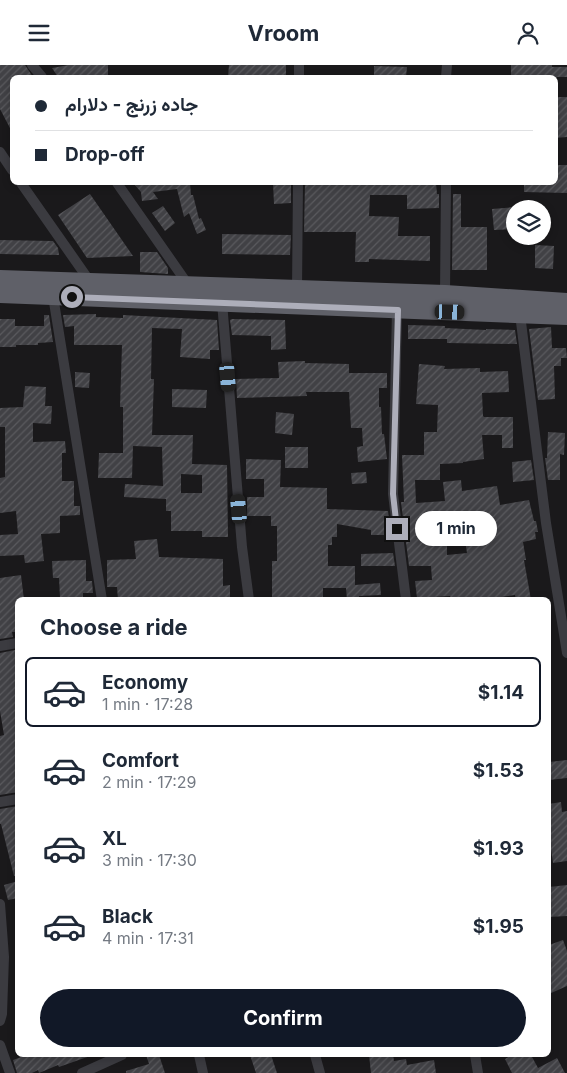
<!DOCTYPE html>
<html lang="en">
<head>
<meta charset="utf-8">
<style>
  body { margin:0; font-family:Inter,Vazirmatn,sans-serif; background:#f2f2f3; color:#1f2937; height:100vh; display:flex; flex-direction:column; font-size:19px; white-space:nowrap }
  * { box-sizing:border-box; margin:0 }
  p { font-size:16px; color:#747a83 }
  .icon { flex:none; width:28px; height:28px; fill:none; stroke:currentColor; stroke-width:2; stroke-linecap:round; stroke-linejoin:round }
  .map { position:relative; flex:1; overflow:hidden }
  .panel { position:absolute; left:15px; top:532px; width:536px; height:460px; display:flex; flex-direction:column; background:#fff; border-radius:8px; box-shadow:0 2px 8px #0003 }
  .panel>* { flex:none }
  .guide { position:absolute; left:10px; top:10px; width:548px; height:110px; border-radius:8px; box-shadow:0 2px 8px #0003; display:grid; align-content:center; height:110px; padding:0 25px; background:#fff }
  .fabs { position:absolute; left:506px; top:135px; display:grid; gap:10px }
  .fabs a { display:grid; place-items:center; width:45px; height:45px; border-radius:50%; background:#fff; box-shadow:0 2px 8px #0003; font-size:25px }
  .end { position:absolute; width:22px; height:22px; margin:-11px; border:6px solid #adaeba; background:#111; box-shadow:0 0 0 2px #111 }
  .from { border-radius:50% }
  .bubble { position:absolute; height:35px; border-radius:18px; background:#fff; box-shadow:0 2px 8px #0003; font-size:16px; font-weight:700; line-height:35px; text-align:center }
  .car { position:absolute; width:15px; height:30px; margin:-15px -8px; border-radius:6px; box-shadow:0 0 4px 1px #0007; background:linear-gradient(#222 24%,#8ab4d8 0 40%,#222 0 76%,#8ab4d8 0 86%,#222 0) }
  .guide b { display:flex; align-items:center; gap:18px; height:48px; font-size:19px }
  .guide b+b { border-top:1px solid #e0e1e3 }
  .guide i { width:12px; height:12px; background:#1f2937 }
  ul { padding:0; list-style:none }
  li { display:flex; align-items:center; gap:15px; height:70px; margin:0 10px 8px; padding:0 15px; border:2px solid transparent; border-radius:8px }
  li div { flex:1 }
  li b { display:block; font-size:19px }
  li em { font-style:normal; font-weight:700 }
  li.current { border-color:#111827 }
  li>.icon { width:45px; height:45px; stroke-width:1.5 }
  h2 { padding:0 25px; font-size:22px; line-height:60px }
  .action { display:flex; gap:10px; margin-top:auto; padding:10px 25px }
  .action a { flex:1; height:58px; border-radius:30px; background:#111827; color:#fff; font-size:20px; font-weight:700; line-height:58px; text-align:center }
  header { display:flex; justify-content:space-between; align-items:center; height:65px; padding:0 25px; background:#fff; font-size:22px; font-weight:700 }
  .map>svg:first-child { display:block }
  .building { fill:url(#building-hatch); fill-rule:evenodd }
  .lines { fill:none; stroke-linecap:round; stroke-linejoin:round }
  .minor { stroke:#3b3b40; stroke-width:10 }
  .trunk { stroke:#5f6068; stroke-width:18 }
  .route { stroke:#adaeba; stroke-width:6 }
</style>
</head>
<body>
<header><svg class="icon" aria-label="menu" viewBox="0 0 24 24"><path d="M4 6h16M4 12h16M4 18h16"/></svg>Vroom<svg class="icon" aria-label="person" viewBox="0 0 24 24"><circle cx="12" cy="8" r="4"/><path d="M4 21q1-7 8-7t8 7"/></svg></header>
<div class="map">
<svg width="567" height="1008" viewBox="0 0 567 1008">
  <defs>
    <pattern id="building-hatch" width="6" height="6" patternUnits="userSpaceOnUse" patternTransform="scale(1.25)"><rect width="6" height="6" fill="#414145"/><path d="M-1 1l2-2M0 6l6-6M5 7l2-2" fill="none" stroke="#5a5a5e"/></pattern>
  </defs>
  <rect width="100%" height="100%" fill="#1a191b"/>
  <path class="building" d="M 0,0 L 25,0 L 33,12 L 12,12 L 12,67 L 0,44 Z
    M 69,0 L 108,0 L 108,12 L 58,12 L 52,3 Z
    M 229,0 L 286,0 L 286,12 L 228,12 Z
    M 511,0 L 552,0 L 552,2 L 567,2 L 567,12 L 511,12 Z
    M 374,1 L 407,2 L 406,12 L 374,12 Z
    M 555,32 L 567,32 L 567,72 L 555,73 Z
    M 555,100 L 567,100 L 567,128 L 524,127 L 524,118 L 555,118 Z
    M 133,118 L 190,118 L 191,130 L 193,130 L 199,154 L 201,153 L 206,165 L 197,169 L 189,148 L 184,152 L 177,124 L 153,127 L 158,134 L 142,136 L 141,127 Z
    M 273,118 L 291,118 L 291,138 L 274,139 Z
    M 305,118 L 436,118 L 437,129 L 439,129 L 439,143 L 407,144 L 407,130 L 370,130 L 369,151 L 399,152 L 398,171 L 430,171 L 430,196 L 369,194 L 369,197 L 355,197 L 356,167 L 304,167 Z
    M 90,129 L 133,191 L 87,193 L 58,150 Z
    M 453,129 L 461,129 L 461,162 L 487,162 L 487,205 L 452,205 Z
    M 163,141 L 175,158 L 165,166 L 152,148 Z
    M 515,142 L 515,164 L 494,165 L 492,144 Z
    M 222,169 L 291,170 L 290,190 L 222,189 Z
    M 0,175 L 53,176 L 58,183 L 59,190 L 0,189 Z
    M 535,180 L 554,181 L 553,204 L 535,203 Z
    M 140,187 L 157,187 L 168,203 L 168,209 L 140,207 Z
    M 96,249 L 96,252 L 123,253 L 123,250 L 217,255 L 219,285 L 210,285 L 210,294 L 180,292 L 182,264 L 152,263 L 151,314 L 154,314 L 152,370 L 193,370 L 192,399 L 227,400 L 228,472 L 202,472 L 202,466 L 171,466 L 171,446 L 166,446 L 166,434 L 124,432 L 125,419 L 163,421 L 162,382 L 133,381 L 132,413 L 98,413 L 99,388 L 123,388 L 123,342 L 120,342 L 122,280 L 74,280 L 74,261 L 65,262 L 63,250 ZM 181,409 L 202,410 L 202,428 L 181,428 Z
    M 44,250 L 49,250 L 53,277 L 38,278 L 38,280 L 16,280 L 16,282 L 0,282 L 0,254 L 15,254 L 15,261 L 44,261 Z
    M 232,254 L 285,255 L 286,284 L 271,285 L 271,271 L 232,270 L 230,255 Z
    M 408,260 L 445,261 L 445,263 L 486,265 L 486,264 L 515,265 L 517,279 L 447,278 L 447,274 L 408,274 Z
    M 551,262 L 552,283 L 566,283 L 567,293 L 561,293 L 561,301 L 554,301 L 555,334 L 538,335 L 529,264 Z
    M 305,296 L 305,298 L 349,299 L 349,308 L 387,308 L 387,323 L 379,323 L 379,342 L 381,342 L 382,369 L 384,369 L 387,394 L 358,397 L 357,382 L 363,381 L 362,363 L 351,363 L 349,327 L 306,327 L 307,331 L 237,333 L 236,314 L 279,313 L 278,297 Z
    M 419,299 L 445,301 L 444,304 L 480,303 L 480,307 L 508,306 L 509,327 L 482,328 L 483,351 L 484,352 L 513,352 L 513,383 L 502,383 L 502,370 L 482,370 L 484,394 L 463,397 L 463,398 L 440,399 L 440,415 L 415,415 L 416,438 L 445,436 L 443,417 L 461,415 L 462,426 L 497,421 L 500,440 L 529,435 L 534,456 L 536,456 L 538,467 L 535,467 L 536,474 L 523,477 L 526,495 L 524,495 L 531,535 L 516,535 L 515,530 L 479,535 L 452,535 L 450,531 L 417,533 L 415,516 L 432,515 L 431,501 L 409,501 L 401,437 L 404,437 L 402,390 L 424,390 L 424,367 L 437,367 L 438,340 L 416,339 ZM 464,469 L 467,488 L 447,490 L 447,470 Z
    M 75,307 L 90,308 L 89,323 L 75,322 Z
    M 25,321 L 46,322 L 45,341 L 52,341 L 51,359 L 33,358 L 33,377 L 65,376 L 66,388 L 62,388 L 62,416 L 74,416 L 74,441 L 80,441 L 80,450 L 60,451 L 60,468 L 41,469 L 44,496 L 25,498 L 24,490 L 0,491 L 0,470 L 18,469 L 16,446 L 0,448 L 0,413 L 5,412 L 5,362 L 0,362 L 0,343 L 23,342 Z
    M 172,324 L 207,325 L 206,343 L 172,342 Z
    M 276,347 L 294,349 L 292,370 L 275,368 Z
    M 548,367 L 565,368 L 564,390 L 560,389 L 560,415 L 548,415 L 545,393 L 547,393 Z
    M 285,382 L 308,382 L 308,403 L 285,403 Z
    M 246,394 L 281,395 L 280,422 L 327,423 L 327,444 L 388,446 L 391,470 L 371,470 L 371,465 L 337,459 L 337,472 L 332,472 L 332,480 L 328,480 L 328,501 L 355,501 L 355,520 L 380,518 L 381,530 L 359,531 L 359,535 L 347,535 L 346,523 L 323,523 L 323,533 L 272,534 L 272,496 L 277,496 L 277,461 L 271,461 L 271,451 L 247,451 L 247,432 L 264,432 L 264,414 L 246,414 Z
    M 531,395 L 534,415 L 513,417 L 512,397 Z
    M 366,407 L 367,418 L 352,419 L 351,408 Z
    M 157,474 L 159,492 L 223,494 L 223,521 L 230,520 L 230,535 L 118,535 L 117,522 L 107,522 L 107,495 L 136,494 L 134,476 Z
    M 393,488 L 395,501 L 361,501 L 361,489 Z
    M 86,495 L 86,516 L 92,516 L 93,528 L 83,528 L 83,533 L 60,533 L 59,513 L 53,513 L 52,496 Z
    M 21,510 L 24,535 L 18,535 L 18,567 L 12,567 L 13,572 L 0,574 L 0,513 Z
    M 15,585 L 16,588 L 18,588 L 18,727 L 0,730 L 0,671 L 4,670 L 0,646 L 0,588 Z
    M 567,695 L 567,713 L 549,715 L 549,697 Z
    M 561,737 L 562,747 L 567,746 L 567,796 L 553,798 L 550,778 L 549,779 L 549,739 Z
    M 18,741 L 18,810 L 14,811 L 1,759 L 0,759 L 0,744 Z
    M 18,816 L 18,833 L 8,835 L 4,820 Z
    M 567,820 L 567,851 L 549,852 L 549,822 Z
    M 563,875 L 567,886 L 567,921 L 549,929 L 549,880 Z
    M 27,990 L 89,990 L 90,991 L 59,1002 L 58,1000 L 39,1008 L 38,1005 L 32,1008 L 17,1008 L 13,995 Z
    M 146,990 L 159,990 L 165,1008 L 126,1008 L 126,1006 L 149,999 Z
    M 250,990 L 271,990 L 277,1008 L 256,1008 Z
    M 369,990 L 393,990 L 394,996 L 406,994 L 407,1000 L 434,995 L 436,1008 L 371,1008 Z
    M 512,990 L 531,990 L 538,1003 L 557,993 L 565,1008 L 512,1008 L 505,994 Z"/>
  <g class="lines">
    <path class="minor" d="M 32,0 L 42,12
      M 299,12 L 299,0
      M 446,12 L 447,0
      M 0,87 L 12,105
      M 21,118 L 91,218
      M 117,118 L 189,221
      M 297,225 L 298,118
      M 445,229 L 446,118
      M 53,231 L 102,535
      M 222,237 L 242,482 L 249,535
      M 397,245 L 393,429 L 406,535
      M 520,249 L 546,458 L 567,588
      M 0,581 L 17,578
      M 0,737 L 18,734
      M 0,839 L 4,892 L 2,949 L 0,956
      M 0,980 L 10,1008
      M 199,990 L 203,1008
      M 315,990 L 320,1008
      M 475,990 L 478,1008
      M 82,1008 L 122,990"/>
    <path class="trunk" d="M 0,214 L 445,229 L 567,237
      M 0,229 L 567,251"/>
  </g>
  <g class="lines">
    <path class="route" d="M 72,232 L 398,245 L 393,429 L 397,464"/>
  </g>
</svg>
<div class="fabs">
<a><svg class="icon" aria-label="layers" viewBox="0 0 24 24"><path d="M12 4l9 5-9 5-9-5zM3 14l9 5 9-5"/></svg></a>
</div>
<i class="end from" style="left:72px;top:232px"></i>
<i class="end" style="left:397px;top:464px"></i>
<div class="bubble" style="left:415px;top:446px;width:82px">1 min</div>
<i class="car" style="left:450px;top:247px;rotate:92deg"></i>
<i class="car" style="left:228px;top:312px;rotate:175deg"></i>
<i class="car" style="left:239px;top:444px;rotate:355deg"></i>
<div class="guide">
<b><i class="from"></i>جاده زرنج - دلارام</b>
<b><i></i>Drop-off</b>
</div>
<section class="panel">
<h2>Choose a ride</h2>
<ul>
<li class="current"><svg class="icon" aria-label="car" viewBox="0 0 24 24"><path d="M5 17H2v-5l4-1 3-4h7l3 4 3 1v5h-3M9 17h6M6 11h13"/><circle cx="7" cy="17" r="2"/><circle cx="17" cy="17" r="2"/></svg><div><b>Economy</b><p>1 min · 17:28</p></div><em>$1.14</em></li>
<li><svg class="icon" aria-label="car" viewBox="0 0 24 24"><path d="M5 17H2v-5l4-1 3-4h7l3 4 3 1v5h-3M9 17h6M6 11h13"/><circle cx="7" cy="17" r="2"/><circle cx="17" cy="17" r="2"/></svg><div><b>Comfort</b><p>2 min · 17:29</p></div><em>$1.53</em></li>
<li><svg class="icon" aria-label="car" viewBox="0 0 24 24"><path d="M5 17H2v-5l4-1 3-4h7l3 4 3 1v5h-3M9 17h6M6 11h13"/><circle cx="7" cy="17" r="2"/><circle cx="17" cy="17" r="2"/></svg><div><b>XL</b><p>3 min · 17:30</p></div><em>$1.93</em></li>
<li><svg class="icon" aria-label="car" viewBox="0 0 24 24"><path d="M5 17H2v-5l4-1 3-4h7l3 4 3 1v5h-3M9 17h6M6 11h13"/><circle cx="7" cy="17" r="2"/><circle cx="17" cy="17" r="2"/></svg><div><b>Black</b><p>4 min · 17:31</p></div><em>$1.95</em></li>
</ul>
<div class="action"><a>Confirm</a></div>
</section>
</div>
</body>
</html>
